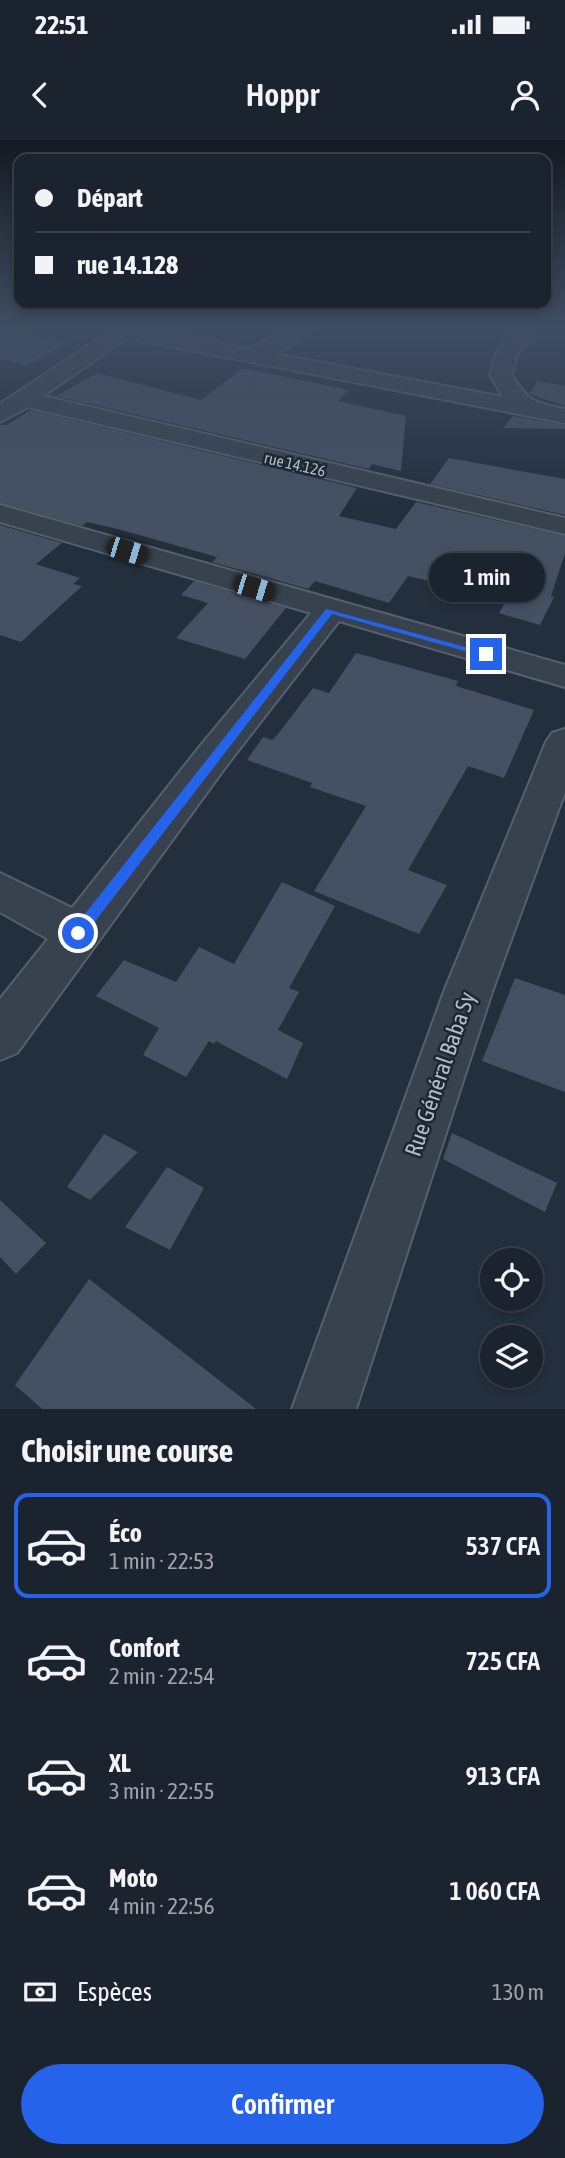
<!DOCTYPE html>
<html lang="fr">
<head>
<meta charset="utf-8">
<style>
  body { margin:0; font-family:"Asap Condensed",sans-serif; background:#282f3a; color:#f1f3f6; height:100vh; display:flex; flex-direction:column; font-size:26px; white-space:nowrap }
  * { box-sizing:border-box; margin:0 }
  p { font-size:23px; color:#a0a4aa }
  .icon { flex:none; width:38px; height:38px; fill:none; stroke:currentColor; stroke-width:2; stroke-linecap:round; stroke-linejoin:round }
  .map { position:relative; height:1269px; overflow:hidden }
  .panel { display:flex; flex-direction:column; background:#1b232e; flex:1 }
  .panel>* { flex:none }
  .hud { position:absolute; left:14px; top:14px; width:537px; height:154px; border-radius:14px; box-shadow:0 4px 10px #0003,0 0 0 2px #39404a; display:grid; align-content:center; height:154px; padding:0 21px; background:#1b232e }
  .fabs { position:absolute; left:480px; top:1108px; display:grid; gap:14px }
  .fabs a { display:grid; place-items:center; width:63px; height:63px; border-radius:50%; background:#1b232e; box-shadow:0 4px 10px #0003,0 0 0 2px #39404a; font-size:35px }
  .end { position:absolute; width:32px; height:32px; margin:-16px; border:9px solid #2563eb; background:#fff; box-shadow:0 0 0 4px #fff }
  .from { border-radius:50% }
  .bubble { position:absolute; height:49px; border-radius:24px; background:#1b232e; box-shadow:0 4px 10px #0003,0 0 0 2px #39404a; font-size:23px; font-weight:600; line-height:49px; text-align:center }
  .car { position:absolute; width:21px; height:42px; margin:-21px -10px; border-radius:9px; box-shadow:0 0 5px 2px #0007; background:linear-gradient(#222 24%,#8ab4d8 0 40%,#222 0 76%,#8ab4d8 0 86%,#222 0) }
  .hud b { display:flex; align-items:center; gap:24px; height:66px; font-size:26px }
  .hud b+b { border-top:2px solid #39404a }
  .hud i { width:18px; height:18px; background:#f1f3f6 }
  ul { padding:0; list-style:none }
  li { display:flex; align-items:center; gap:21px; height:105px; margin:0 14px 10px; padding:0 7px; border:4px solid transparent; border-radius:14px }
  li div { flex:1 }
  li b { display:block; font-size:26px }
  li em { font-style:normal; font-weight:600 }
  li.on { border-color:#2563eb }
  li>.icon { width:63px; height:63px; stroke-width:1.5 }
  h2 { padding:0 21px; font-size:32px; line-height:84px }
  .pay { display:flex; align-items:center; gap:18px; height:77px; padding:0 21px; font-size:26px }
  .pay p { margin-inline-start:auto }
  .action { display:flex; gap:14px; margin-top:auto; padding:14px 21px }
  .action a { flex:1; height:80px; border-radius:42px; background:#2563eb; color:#fff; font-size:28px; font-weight:600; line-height:80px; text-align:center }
  .status { display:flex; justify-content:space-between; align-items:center; height:49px; padding:0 35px; background:#1b232e; direction:ltr }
  .status svg { height:19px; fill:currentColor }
  header { display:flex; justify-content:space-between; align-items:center; height:91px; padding:0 21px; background:#1b232e; font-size:32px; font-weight:600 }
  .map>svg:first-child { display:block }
  .building { fill:#455162 }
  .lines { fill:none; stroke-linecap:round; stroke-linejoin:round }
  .minor-casing { stroke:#565f6c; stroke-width:4 }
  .minor { fill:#38414e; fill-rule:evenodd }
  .route { fill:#2563eb }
  .labels { text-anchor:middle; stroke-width:5; stroke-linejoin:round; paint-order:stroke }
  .far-street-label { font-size:16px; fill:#b4bcc9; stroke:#1d2633 }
  .near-street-label { font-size:23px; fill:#b4bcc9; stroke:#1d2633 }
</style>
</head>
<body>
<div class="status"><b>22:51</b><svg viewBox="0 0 49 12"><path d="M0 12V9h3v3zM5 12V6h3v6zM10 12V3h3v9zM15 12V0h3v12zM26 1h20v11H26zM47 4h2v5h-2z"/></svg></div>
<header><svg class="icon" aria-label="back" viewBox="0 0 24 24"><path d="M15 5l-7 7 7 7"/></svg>Hoppr<svg class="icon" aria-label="person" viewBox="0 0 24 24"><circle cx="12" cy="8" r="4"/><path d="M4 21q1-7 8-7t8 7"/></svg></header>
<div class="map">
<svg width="565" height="1269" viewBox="0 0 565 1269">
  <rect width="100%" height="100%" fill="#242f3e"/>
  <path class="building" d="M 0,189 L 6,189 L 67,203 L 27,225 L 0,219 Z
    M 243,228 L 349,250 L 338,261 L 406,276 L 401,331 L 372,324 L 369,329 L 56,256 L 97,233 L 201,260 Z
    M 537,241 L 565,246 L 565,266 L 530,254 Z
    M 31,270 L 357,348 L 339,376 L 396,389 L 416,362 L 565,396 L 565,413 L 551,456 L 554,457 L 540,485 L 499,473 L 505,463 L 483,458 L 484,454 L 408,436 L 389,463 L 315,441 L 308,449 L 212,422 L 217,417 L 118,389 L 87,382 L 82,386 L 0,363 L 0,285 L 7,285 Z
    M 513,276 L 565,285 L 565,289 L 503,288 Z
    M 449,318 L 565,339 L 565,375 L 430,344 Z
    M 0,385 L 62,403 L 36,424 L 80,438 L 73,444 L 82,446 L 21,502 L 0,495 Z
    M 194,441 L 286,468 L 245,519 L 176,498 L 208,463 L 181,455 Z
    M 356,513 L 458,541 L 456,546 L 534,570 L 504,638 L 468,626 L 408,730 L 447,745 L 419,794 L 314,751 L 366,666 L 310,647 L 312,643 L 247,620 L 263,597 L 272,600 L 278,594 L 313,548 L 329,553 Z
    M 282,742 L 335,766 L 289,848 L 299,852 L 278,890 L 303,903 L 287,939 L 216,901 L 214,904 L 209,901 L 186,937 L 143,915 L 159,888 L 96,856 L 124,820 L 176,842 L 199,807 L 234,824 Z
    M 515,838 L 565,855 L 565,952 L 482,921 Z
    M 452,993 L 557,1043 L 545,1072 L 443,1019 Z
    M 104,994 L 138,1012 L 90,1060 L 67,1047 Z
    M 167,1027 L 204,1048 L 170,1110 L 125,1087 Z
    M 0,1060 L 46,1103 L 16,1134 L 0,1117 Z
    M 89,1139 L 256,1269 L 42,1269 L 15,1245 Z"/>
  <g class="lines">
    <defs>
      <path id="minor" d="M 101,189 L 143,189 L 250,209 L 289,189 L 312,189 L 293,205 L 275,214 L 503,257 L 490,235 L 497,212 L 519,189 L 541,189 L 517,214 L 512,235 C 528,262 535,263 565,269 L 565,283 L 127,198 L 43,256 L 565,378 L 565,394 L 28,267 L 0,282 L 0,264 L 106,194 Z
        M 0,365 L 565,525 L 565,547 L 339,481 L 227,625 L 17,913 L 0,920 L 0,859 L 48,799 L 0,772 L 0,733 L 72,768 L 201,605 L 311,473 L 0,382 Z
        M 565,589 L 565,652 L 493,849 L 356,1269 L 292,1269 L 445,849 L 546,602 L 552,593 Z"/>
    </defs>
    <use href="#minor" class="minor-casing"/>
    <use href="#minor" class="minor"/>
  </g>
  <linearGradient id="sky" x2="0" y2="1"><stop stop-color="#141a22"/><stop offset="0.51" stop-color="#3f4d63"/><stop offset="1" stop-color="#3f4d63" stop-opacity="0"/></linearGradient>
  <rect width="565" height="367" fill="url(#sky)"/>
  <path class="route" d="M 326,469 L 491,514 L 486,517 L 332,474 L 83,797 L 73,797 L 73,789 Z"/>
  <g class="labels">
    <g class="far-street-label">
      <text transform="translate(295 324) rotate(13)" y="6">rue 14.126</text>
    </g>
    <g class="near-street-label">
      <text transform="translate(440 934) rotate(-71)" y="8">Rue Général Baba Sy</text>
    </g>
  </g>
</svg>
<div class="fabs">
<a><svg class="icon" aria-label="locate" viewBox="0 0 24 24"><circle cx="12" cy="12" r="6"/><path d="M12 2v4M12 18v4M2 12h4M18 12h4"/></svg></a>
<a><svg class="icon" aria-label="layers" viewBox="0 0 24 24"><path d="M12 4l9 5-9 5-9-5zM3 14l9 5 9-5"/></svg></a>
</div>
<i class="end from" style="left:78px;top:793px"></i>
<i class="end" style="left:486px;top:514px"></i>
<div class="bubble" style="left:429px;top:413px;width:116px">1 min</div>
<i class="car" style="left:127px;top:411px;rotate:107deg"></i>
<i class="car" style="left:254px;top:448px;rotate:107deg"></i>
<div class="hud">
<b><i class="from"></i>Départ</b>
<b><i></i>rue 14.128</b>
</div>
</div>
<section class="panel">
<h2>Choisir une course</h2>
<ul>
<li class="on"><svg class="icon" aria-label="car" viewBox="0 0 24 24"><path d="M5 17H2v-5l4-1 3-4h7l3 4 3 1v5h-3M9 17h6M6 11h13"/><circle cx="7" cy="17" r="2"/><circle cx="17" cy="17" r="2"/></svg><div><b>Éco</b><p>1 min · 22:53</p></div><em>537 CFA</em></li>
<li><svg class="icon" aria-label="car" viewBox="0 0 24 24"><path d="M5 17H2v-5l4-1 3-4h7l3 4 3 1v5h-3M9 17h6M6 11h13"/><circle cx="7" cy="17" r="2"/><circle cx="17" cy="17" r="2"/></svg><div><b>Confort</b><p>2 min · 22:54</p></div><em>725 CFA</em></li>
<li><svg class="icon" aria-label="car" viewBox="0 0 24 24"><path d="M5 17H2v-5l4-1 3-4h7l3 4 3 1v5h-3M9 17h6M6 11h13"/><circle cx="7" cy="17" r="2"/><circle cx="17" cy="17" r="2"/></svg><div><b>XL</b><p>3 min · 22:55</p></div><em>913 CFA</em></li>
<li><svg class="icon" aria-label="car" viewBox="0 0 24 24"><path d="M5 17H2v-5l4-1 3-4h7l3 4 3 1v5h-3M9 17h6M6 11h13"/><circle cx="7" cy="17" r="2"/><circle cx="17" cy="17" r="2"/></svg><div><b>Moto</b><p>4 min · 22:56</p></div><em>1 060 CFA</em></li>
</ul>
<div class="pay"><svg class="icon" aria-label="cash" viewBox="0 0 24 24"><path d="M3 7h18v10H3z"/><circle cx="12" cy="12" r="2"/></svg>Espèces<p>130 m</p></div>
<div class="action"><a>Confirmer</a></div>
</section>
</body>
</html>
